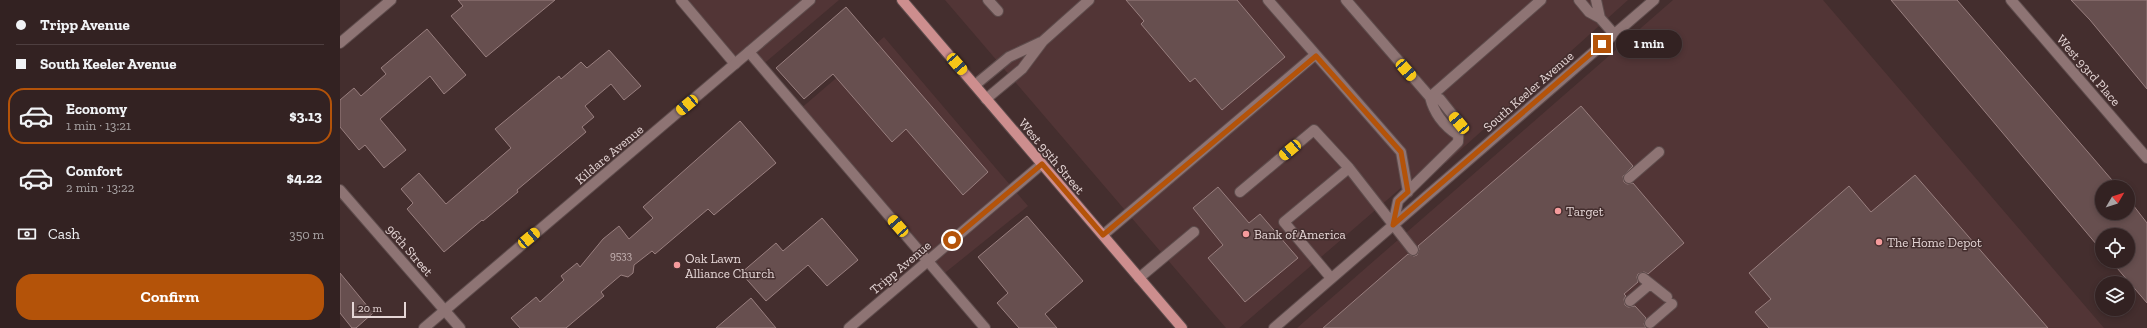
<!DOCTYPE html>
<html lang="en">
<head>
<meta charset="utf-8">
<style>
  body { margin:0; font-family:"Zilla Slab",serif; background:#3e2f2f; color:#f1f3f6; height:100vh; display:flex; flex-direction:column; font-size:15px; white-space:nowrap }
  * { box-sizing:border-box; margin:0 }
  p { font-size:13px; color:#a9a4a5 }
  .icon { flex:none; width:22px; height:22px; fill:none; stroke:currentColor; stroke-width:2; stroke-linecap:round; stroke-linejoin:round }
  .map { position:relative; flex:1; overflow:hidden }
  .drawer { display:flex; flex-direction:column; background:#322; width:340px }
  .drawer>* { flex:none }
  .guide { display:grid; align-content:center; height:88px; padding:0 16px; background:#322 }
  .needle { width:26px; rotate:51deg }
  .buttons { position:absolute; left:1755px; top:180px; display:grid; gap:8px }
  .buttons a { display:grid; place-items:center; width:40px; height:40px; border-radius:50%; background:#322; box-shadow:0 2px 6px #0003,0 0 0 1px #4e3f40; font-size:20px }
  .scale { position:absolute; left:12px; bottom:10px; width:54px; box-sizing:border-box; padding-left:4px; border:2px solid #e5d6d6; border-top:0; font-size:11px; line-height:14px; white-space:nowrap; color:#e5d6d6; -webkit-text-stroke:3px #442e2e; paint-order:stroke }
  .end { position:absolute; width:18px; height:18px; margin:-9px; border:5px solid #b45309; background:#fff; box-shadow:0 0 0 2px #fff }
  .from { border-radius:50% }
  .bubble { position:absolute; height:28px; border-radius:14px; background:#322; box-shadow:0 2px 6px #0003,0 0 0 1px #4e3f40; font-size:13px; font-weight:700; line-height:28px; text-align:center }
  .car { position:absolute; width:12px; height:24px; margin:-12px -6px; border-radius:5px; box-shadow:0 0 3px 1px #0007; background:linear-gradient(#f5c518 24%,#345 0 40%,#f5c518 0 76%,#345 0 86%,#f5c518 0) }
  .guide b { display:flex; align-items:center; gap:14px; height:38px; font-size:15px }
  .guide b+b { border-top:1px solid #4e3f40 }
  .guide i { width:10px; height:10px; background:#f1f3f6 }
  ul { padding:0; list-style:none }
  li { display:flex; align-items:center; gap:12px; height:56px; margin:0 8px 6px; padding:0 8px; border:2px solid transparent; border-radius:16px }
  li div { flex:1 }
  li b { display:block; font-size:15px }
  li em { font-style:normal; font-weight:700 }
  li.selected { border-color:#b45309 }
  li>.icon { width:36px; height:36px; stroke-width:1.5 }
  .pay { display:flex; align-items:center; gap:10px; height:44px; padding:0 16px; font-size:15px }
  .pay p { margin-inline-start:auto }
  .cta { display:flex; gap:8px; margin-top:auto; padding:8px 16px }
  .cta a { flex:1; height:46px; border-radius:16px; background:#b45309; color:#fff; font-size:16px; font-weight:700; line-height:46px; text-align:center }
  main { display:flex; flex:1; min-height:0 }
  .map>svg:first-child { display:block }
  .built { fill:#523536 }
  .building { fill:#674f4f; stroke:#997f7f }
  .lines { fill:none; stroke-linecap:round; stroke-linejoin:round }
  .service-casing { stroke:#5e4c4c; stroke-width:12 }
  .minor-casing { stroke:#5e4c4c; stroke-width:12 }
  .primary-casing { stroke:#5e4c4c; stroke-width:12 }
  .service { stroke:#8e7474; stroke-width:10 }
  .minor { stroke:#8e7474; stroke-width:10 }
  .primary { stroke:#cd8e8e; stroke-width:10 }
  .route { stroke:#b45309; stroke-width:5 }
  .poi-dot { fill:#f59b9c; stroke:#442e2e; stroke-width:1.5 }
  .labels { text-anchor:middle; stroke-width:3; stroke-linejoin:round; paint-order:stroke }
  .number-label { font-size:11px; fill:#c6b4b4 }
  .street-label { font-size:13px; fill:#e5d6d6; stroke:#442e2e }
  .poi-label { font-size:13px; fill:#e5d6d6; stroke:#442e2e; text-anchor:start }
</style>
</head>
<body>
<main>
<section class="drawer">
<div class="guide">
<b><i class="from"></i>Tripp Avenue</b>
<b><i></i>South Keeler Avenue</b>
</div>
<ul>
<li class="selected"><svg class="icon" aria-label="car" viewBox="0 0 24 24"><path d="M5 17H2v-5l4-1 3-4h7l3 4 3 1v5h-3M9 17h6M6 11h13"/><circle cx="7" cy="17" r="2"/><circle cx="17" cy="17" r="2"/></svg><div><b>Economy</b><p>1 min · 13:21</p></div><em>$3.13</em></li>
<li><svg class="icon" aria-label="car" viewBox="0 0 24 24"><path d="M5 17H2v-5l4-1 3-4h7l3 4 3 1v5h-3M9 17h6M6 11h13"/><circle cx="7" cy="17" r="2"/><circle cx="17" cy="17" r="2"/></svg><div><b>Comfort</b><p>2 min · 13:22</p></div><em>$4.22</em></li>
</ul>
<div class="pay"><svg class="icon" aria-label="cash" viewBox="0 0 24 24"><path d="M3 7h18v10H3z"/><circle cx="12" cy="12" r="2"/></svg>Cash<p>350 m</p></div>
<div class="cta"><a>Confirm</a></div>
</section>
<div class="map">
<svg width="1807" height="328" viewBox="0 0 1807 328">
  <rect width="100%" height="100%" fill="#442e2e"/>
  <path class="built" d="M 341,0 L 499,0 L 421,66 L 409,52 L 395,64 Z
    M 605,0 L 1288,0 L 1106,163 L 1099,155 L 899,328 L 886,328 Z
    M 1333,0 L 1483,0 L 1764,328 L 957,328 Z
    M 544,37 L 688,206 L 601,276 L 459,110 Z"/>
  <path class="building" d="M 118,0 L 215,0 L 146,57 L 111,16 L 123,6 Z
    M 786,0 L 897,0 L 945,57 L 882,110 L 855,78 L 850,82 L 801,24 L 804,21 Z
    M 1551,0 L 1617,0 L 1778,187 L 1762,187 L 1762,213 L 1788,213 L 1788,199 L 1793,205 L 1807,223 L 1807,303 L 1771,261 L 1788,261 L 1788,235 L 1762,235 L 1762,251 Z
    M 1731,0 L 1807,0 L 1807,89 L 1750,20 Z
    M 506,7 L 648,172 L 623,195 L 566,129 L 552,142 L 493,74 L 464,99 L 436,68 Z
    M 87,29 L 126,75 L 104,94 L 90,76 L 40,119 L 66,150 L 44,168 L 25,145 L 19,150 L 0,127 L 0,100 L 14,88 L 21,96 L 46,74 L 41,68 Z
    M 269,50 L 301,86 L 284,100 L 271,84 L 245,106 L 254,117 L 242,127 L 246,132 L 177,190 L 178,192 L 143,221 L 142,220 L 104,252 L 67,209 L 73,203 L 61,189 L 79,173 L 106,204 L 171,148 L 155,129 L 219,76 L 221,79 L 241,62 L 247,68 Z
    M 1241,106 L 1293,166 L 1283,176 L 1284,182 L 1287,184 L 1293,183 L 1344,243 L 1308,274 L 1304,272 L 1298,274 L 1297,277 L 1298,282 L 1284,294 L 1286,296 L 1284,299 L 1285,305 L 1288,307 L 1295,306 L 1306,318 L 1304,324 L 1306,328 L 983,328 L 1068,254 L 1074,256 L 1077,255 L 1079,249 L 1078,246 Z
    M 400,121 L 436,163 L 374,215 L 368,209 L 315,254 L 312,251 L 294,265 L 293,273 L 288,277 L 281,275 L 261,292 L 264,296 L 226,328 L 180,328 L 171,318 L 196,297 L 200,302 L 224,280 L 221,276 L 237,263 L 240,267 L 263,239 L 279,226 L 289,239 L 313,218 L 303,207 Z
    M 1575,175 L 1708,328 L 1429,328 L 1415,312 L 1431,299 L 1409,273 L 1509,186 L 1531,212 Z
    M 878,187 L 909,223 L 920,214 L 958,258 L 905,302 L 868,258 L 883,245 L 853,208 Z
    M 687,216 L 743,281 L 705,314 L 717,328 L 679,328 L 657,303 L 668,293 L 638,257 Z
    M 482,218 L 518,260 L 487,286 L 468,265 L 426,301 L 401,273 L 436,243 L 443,251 Z
    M 0,273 L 33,313 L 16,328 L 12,328 L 0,313 Z
    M 411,298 L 436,328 L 376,328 Z"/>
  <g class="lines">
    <defs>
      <path id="service" d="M 341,0 L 395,64
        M 648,0 L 658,11
        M 928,0 L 1061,152 L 1068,192
        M 1006,0 L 1090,97 C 1094,113 1104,126 1118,135
        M 1239,0 L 1249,12 L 1260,18 L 1274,34
        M 1256,0 L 1260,18
        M 409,52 L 645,328
        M 635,85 L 669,57 L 701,42
        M 1090,97 L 1201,0
        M 646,99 L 682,69 L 703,41 L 749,0
        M 1009,168 L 1073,250
        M 1289,178 L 1319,152
        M 900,192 L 974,130 L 1009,168 L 944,222 L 991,278
        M 1053,225 L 1058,201 L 1118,142 L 1119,123 L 1100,99 L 1090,97
        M 763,235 L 975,55
        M 799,278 L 854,232
        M 1303,278 L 1327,297
        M 1290,301 L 1310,284
        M 1310,323 L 1332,304"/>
      <path id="minor" d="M 1671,0 L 1807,158
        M 0,43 L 51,0
        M 0,190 L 120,328
        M 84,328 L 470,0
        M 509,328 L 702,164
        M 934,328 L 1314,0"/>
      <path id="primary" d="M 562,0 L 842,328"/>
    </defs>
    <use href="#service" class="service-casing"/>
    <use href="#minor" class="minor-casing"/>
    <use href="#primary" class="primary-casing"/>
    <use href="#service" class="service"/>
    <use href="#minor" class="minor"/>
    <use href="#primary" class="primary"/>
  </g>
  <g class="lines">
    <path class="route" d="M 612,240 L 702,164 L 763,235 L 976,56 L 1061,152 L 1068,192 L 1058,201 L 1053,225 L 1262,44"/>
  </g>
  <g class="poi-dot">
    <circle cx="1218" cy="211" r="4"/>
    <circle cx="906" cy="234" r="4"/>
    <circle cx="1539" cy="242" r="4"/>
    <circle cx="337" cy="265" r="4"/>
  </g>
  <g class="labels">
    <g class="number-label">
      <text x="281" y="259">9533</text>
    </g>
    <g class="street-label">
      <text transform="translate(1749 70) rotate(49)" y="5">West 93rd Place</text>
      <text transform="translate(1188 91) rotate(-41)" y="5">South Keeler Avenue</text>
      <text transform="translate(269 154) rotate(-40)" y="5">Kildare Avenue</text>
      <text transform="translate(712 156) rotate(50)" y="5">West 95th Street</text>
      <text transform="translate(70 250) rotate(49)" y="5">96th Street</text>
      <text transform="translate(560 267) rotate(-40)" y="5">Tripp Avenue</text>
    </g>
    <g class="poi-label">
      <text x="1226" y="216">Target</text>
      <text x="914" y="239">Bank of America</text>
      <text x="1547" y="247">The Home Depot</text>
      <text x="345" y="263">Oak Lawn<tspan x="345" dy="15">Alliance Church</tspan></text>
    </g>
  </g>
</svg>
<div class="buttons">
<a><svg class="needle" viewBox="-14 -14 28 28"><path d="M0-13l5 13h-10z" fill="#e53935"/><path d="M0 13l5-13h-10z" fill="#a9a4a5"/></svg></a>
<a><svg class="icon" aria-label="locate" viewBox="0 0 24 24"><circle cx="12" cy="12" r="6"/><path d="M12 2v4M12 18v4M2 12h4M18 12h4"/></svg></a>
<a><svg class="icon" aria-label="layers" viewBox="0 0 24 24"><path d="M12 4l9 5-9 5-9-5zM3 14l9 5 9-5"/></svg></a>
</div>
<div class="scale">20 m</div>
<i class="end from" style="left:612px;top:240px"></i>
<i class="end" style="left:1262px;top:44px"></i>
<div class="bubble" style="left:1276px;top:30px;width:66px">1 min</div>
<i class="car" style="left:617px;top:64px;rotate:139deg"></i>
<i class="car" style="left:1066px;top:70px;rotate:139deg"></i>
<i class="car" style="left:347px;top:105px;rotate:230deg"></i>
<i class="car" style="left:1119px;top:123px;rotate:320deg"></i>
<i class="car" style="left:950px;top:150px;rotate:230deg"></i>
<i class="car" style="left:558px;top:226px;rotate:319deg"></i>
<i class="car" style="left:189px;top:238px;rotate:50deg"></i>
</div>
</main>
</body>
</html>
